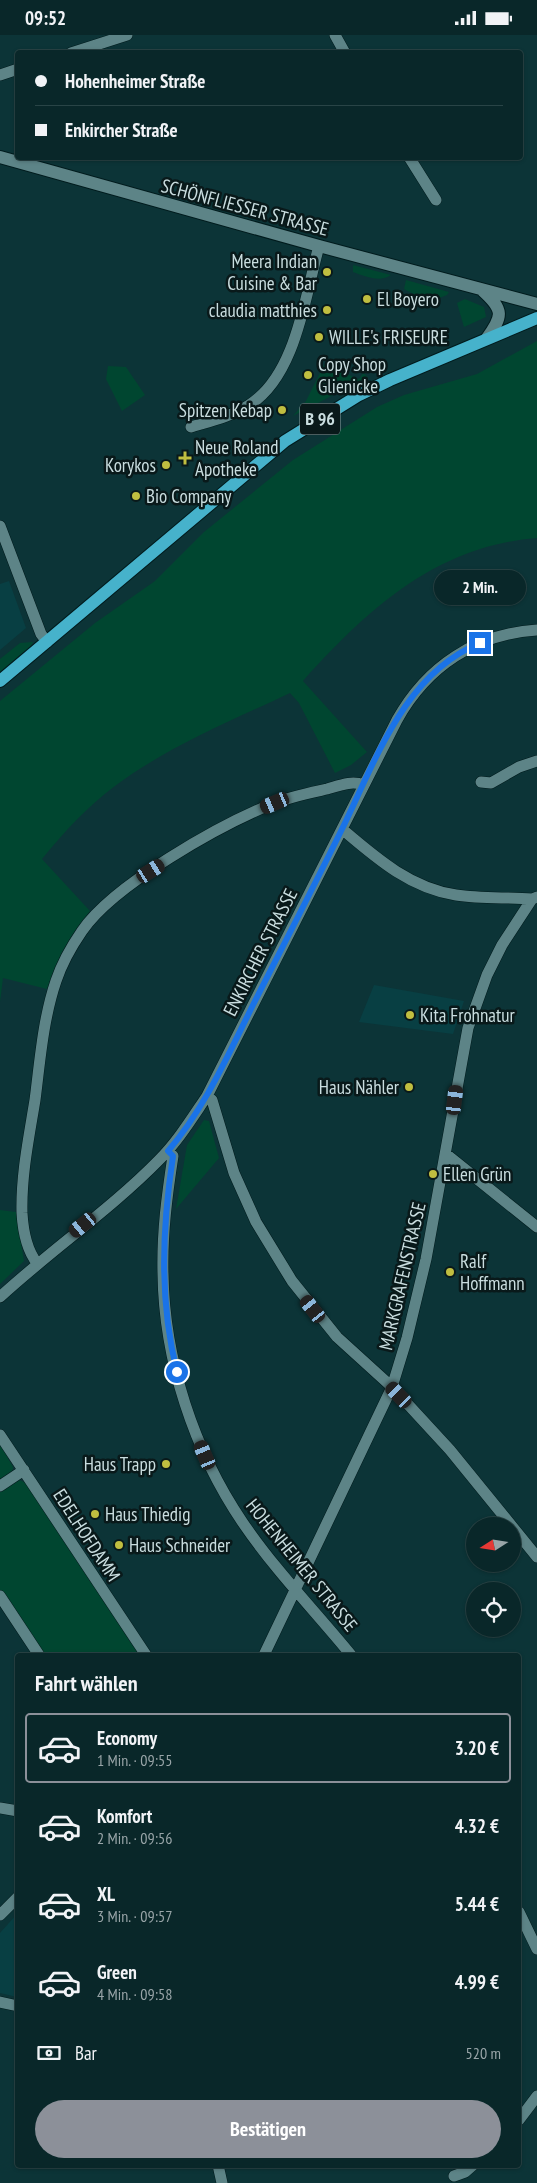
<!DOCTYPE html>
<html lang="de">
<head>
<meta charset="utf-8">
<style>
  body { margin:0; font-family:"PT Sans Narrow",sans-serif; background:#122f31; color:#f1f3f6; height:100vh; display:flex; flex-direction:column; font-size:19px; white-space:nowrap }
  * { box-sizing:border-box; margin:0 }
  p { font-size:16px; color:#99a5a8 }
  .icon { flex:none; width:28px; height:28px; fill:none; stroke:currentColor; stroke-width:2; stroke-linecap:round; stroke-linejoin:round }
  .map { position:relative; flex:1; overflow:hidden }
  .side { position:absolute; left:15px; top:1618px; width:506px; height:515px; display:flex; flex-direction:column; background:#092729; border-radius:5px; box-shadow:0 1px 4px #0004,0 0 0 1px #294446 }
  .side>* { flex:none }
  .hud { position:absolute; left:15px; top:15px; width:508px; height:110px; border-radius:5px; box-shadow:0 1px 4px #0004,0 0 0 1px #294446; display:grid; align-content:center; height:110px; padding:0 20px; background:#092729 }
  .needle { width:32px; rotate:258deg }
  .controls { position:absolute; left:466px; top:1482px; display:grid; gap:10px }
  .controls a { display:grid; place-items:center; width:55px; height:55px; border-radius:50%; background:#092729; box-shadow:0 1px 4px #0004,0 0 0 1px #294446; font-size:25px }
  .end { position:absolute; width:22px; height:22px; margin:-11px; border:6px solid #1a73e8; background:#fff; box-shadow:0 0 0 2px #fff }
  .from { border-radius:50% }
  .bubble { position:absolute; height:35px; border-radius:18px; background:#092729; box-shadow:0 1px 4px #0004,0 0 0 1px #294446; font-size:16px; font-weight:600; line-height:35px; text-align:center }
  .car { position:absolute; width:15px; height:30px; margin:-15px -8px; border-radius:6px; box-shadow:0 0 4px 1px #0007; background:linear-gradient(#222 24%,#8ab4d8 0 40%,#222 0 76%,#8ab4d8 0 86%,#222 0) }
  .hud b { display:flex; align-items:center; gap:18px; height:48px; font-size:19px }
  .hud b+b { border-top:1px solid #294446 }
  .hud i { width:12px; height:12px; background:#f1f3f6 }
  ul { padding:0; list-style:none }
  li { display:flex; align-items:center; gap:15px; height:70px; margin:0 10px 8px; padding:0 10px; border:2px solid transparent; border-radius:5px }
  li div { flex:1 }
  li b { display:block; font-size:19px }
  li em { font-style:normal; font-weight:600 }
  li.current { border-color:#8c9099 }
  li>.icon { width:45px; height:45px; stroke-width:1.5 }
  h2 { padding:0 20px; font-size:22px; line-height:60px }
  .pay { display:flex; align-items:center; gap:12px; height:55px; padding:0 20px; font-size:19px }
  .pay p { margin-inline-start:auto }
  .action { display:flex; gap:10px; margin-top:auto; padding:10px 20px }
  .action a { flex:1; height:58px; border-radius:30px; background:#8c9099; color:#fff; font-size:20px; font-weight:600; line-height:58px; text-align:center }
  .status { display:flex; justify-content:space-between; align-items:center; height:35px; padding:0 25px; background:#092729; direction:ltr }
  .status svg { height:14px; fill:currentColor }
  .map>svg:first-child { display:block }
  .built { fill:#083f43 }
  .green { fill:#004630 }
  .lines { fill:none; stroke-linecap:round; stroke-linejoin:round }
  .street-casing { stroke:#001b1d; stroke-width:12 }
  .secondary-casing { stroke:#001b1d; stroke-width:14 }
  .primary-casing { stroke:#001b1d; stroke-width:14 }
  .street { stroke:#5d8487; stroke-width:11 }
  .secondary { stroke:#5d8487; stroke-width:12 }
  .primary { stroke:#46b2cb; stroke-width:12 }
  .route { stroke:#1a73e8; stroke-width:6 }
  .poi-dot { fill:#c0be40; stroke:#09191a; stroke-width:2 }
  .labels { text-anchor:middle; stroke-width:5; stroke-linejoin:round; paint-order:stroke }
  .shield { fill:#09191a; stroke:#8fa2a4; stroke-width:1 }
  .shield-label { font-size:18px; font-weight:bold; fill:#c9dddf }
  .street-label { font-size:19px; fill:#c9dddf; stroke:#09191a }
  .poi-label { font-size:19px; fill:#c9dddf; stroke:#09191a; text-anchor:start }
</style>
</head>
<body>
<div class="status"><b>09:52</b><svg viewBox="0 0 49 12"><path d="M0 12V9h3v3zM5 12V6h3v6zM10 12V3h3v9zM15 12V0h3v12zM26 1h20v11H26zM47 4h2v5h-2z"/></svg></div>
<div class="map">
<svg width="537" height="2148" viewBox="0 0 537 2148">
  <rect width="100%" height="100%" fill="#0c3437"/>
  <path class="built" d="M 9,546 L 26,593 L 0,615 L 0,549 Z
    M 374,950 L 464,966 L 453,999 L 359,987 Z
    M 17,1879 L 18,1961 L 17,1962 L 0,1958 L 0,1898 Z"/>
  <path class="green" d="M 353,230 L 391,240 C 380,248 364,241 353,237 Z
    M 406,245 L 449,257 L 447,260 L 429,267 L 404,254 Z
    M 465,264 L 484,272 L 486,282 L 464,292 L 457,268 Z
    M 537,306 L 537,503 C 436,511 368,574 303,646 L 367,717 L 351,730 L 335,738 L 299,668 L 290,658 C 231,686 167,712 115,751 C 87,772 64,797 42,824 L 90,876 C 70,900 57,924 47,954 L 3,943 L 0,967 L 0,666 L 95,588 L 155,546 L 204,497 L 293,425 L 377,372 L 404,360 L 477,339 Z
    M 324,330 L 359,344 L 363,338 L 368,342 L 293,381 L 306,366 Z
    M 108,331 L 126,332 L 145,360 L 122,376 L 106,344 Z
    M 33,607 L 30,614 L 0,638 L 0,624 L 20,608 Z
    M 204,1085 L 209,1086 L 219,1123 L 176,1174 L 187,1110 Z
    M 0,1175 L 16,1177 L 24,1226 L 0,1249 Z
    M 0,1409 L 13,1432 L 12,1438 L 0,1446 Z
    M 19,1445 L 26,1448 L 139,1620 L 41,1620 L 0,1558 L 0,1456 Z"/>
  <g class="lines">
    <defs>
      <path id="street" d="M 335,0 L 345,18
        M 71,18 L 127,0
        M 0,40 L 18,34
        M 409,122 L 436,165
        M 191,392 C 211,386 232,381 249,370 C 296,341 305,261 319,211
        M 0,491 L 41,599 L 47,607
        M 481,747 L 491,748 L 519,732 L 537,726
        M 342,794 C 376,823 410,853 456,860 C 481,864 507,862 532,864
        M 207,1061 L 212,1065 L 234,1138 L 256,1187 L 292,1246 L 337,1302 L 392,1352 L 450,1415 L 537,1522
        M 168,1116 L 173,1121 C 167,1160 162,1198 163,1238 C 164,1325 194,1416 243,1488 C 275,1535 315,1576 351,1620
        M 446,1119 L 537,1192
        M 37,1228 C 26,1214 23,1195 22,1178 C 21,1140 29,1102 35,1065 C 40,1026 43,984 56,946 C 62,928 71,912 82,896 C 113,850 220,790 272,769 C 289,762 309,758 327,754 C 338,751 352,745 363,750
        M 0,1262 C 51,1215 111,1174 159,1125 C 178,1106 192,1083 207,1061 L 397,685 C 427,631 476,599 537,595
        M 0,1400 L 146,1620
        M 0,1451 L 24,1435
        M 0,1561 L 39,1620
        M 264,1620 L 392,1352 L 407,1303 L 426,1224 L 468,993 L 487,940 L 502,910 L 532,864 L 537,862
        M 0,1773 L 18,1776
        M 519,1877 L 537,1914
        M 0,1880 L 18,1862
        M 0,1967 L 18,1971
        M 519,2085 L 537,2061
        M 218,2130 L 222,2148
        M 454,2141 L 465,2137 L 473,2130"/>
      <path id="secondary" d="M 0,122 L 319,211 L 537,269
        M 483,256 C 504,275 503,281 487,303"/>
      <path id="primary" d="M 0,646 L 285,406 L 359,360 L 390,345 L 537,283"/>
    </defs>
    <use href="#street" class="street-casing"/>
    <use href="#secondary" class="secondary-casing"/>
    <use href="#primary" class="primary-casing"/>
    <use href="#street" class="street"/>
    <use href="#secondary" class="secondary"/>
    <use href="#primary" class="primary"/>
  </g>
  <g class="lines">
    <path class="route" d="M 177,1337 C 159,1265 162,1194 173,1121 L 168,1116 C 205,1073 228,1020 253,970 C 283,911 313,853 342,794 C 376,725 404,639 480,608"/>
  </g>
  <g class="poi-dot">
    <circle cx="327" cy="237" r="5"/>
    <circle cx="367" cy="264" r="5"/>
    <circle cx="327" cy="275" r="5"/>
    <circle cx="319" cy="302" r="5"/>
    <circle cx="308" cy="340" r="5"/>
    <circle cx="282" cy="375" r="5"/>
    <path d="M182.5 415.5h5v5h5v5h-5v5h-5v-5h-5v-5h5z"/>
    <circle cx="166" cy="430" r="5"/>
    <circle cx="136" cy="461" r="5"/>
    <circle cx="410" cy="980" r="5"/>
    <circle cx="409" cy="1052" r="5"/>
    <circle cx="433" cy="1139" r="5"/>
    <circle cx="450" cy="1237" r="5"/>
    <circle cx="166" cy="1429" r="5"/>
    <circle cx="95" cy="1479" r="5"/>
    <circle cx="119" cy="1510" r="5"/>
  </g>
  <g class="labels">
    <rect class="shield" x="300" y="368.5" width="40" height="31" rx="4"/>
    <g class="shield-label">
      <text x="320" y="390">B 96</text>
    </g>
    <g class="street-label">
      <text transform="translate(245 172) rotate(15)" y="7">SCHÖNFLIESSER STRASSE</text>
      <text transform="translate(260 917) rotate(-63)" y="7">ENKIRCHER STRASSE</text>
      <text transform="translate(402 1241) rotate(-77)" y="7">MARKGRAFENSTRASSE</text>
      <text transform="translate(87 1500) rotate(57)" y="7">EDELHOFDAMM</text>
      <text transform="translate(302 1530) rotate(51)" y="7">HOHENHEIMER STRASSE</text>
    </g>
    <g class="poi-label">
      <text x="317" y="233" text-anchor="end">Meera Indian<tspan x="317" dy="22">Cuisine &amp; Bar</tspan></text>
      <text x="377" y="271">El Boyero</text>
      <text x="317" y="282" text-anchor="end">claudia matthies</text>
      <text x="329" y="309">WILLE's FRISEURE</text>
      <text x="318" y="336">Copy Shop<tspan x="318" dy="22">Glienicke</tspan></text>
      <text x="272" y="382" text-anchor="end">Spitzen Kebap</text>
      <text x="195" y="419">Neue Roland<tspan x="195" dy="22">Apotheke</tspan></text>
      <text x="156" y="437" text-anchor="end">Korykos</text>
      <text x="146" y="468">Bio Company</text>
      <text x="420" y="987">Kita Frohnatur</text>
      <text x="399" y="1059" text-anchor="end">Haus Nähler</text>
      <text x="443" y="1146">Ellen Grün</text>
      <text x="460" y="1233">Ralf<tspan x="460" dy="22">Hoffmann</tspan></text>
      <text x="156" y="1436" text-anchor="end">Haus Trapp</text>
      <text x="105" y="1486">Haus Thiedig</text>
      <text x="129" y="1517">Haus Schneider</text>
    </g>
  </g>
</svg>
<div class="controls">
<a><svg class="needle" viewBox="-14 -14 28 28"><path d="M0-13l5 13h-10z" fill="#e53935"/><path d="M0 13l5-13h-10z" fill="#99a5a8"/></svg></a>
<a><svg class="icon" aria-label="locate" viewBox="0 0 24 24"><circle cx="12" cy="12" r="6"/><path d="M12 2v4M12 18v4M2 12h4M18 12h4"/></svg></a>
</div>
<i class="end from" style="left:177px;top:1337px"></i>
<i class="end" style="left:480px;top:608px"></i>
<div class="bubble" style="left:434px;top:535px;width:92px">2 Min.</div>
<i class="car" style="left:275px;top:768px;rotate:247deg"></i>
<i class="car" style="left:151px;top:836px;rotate:58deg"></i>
<i class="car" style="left:455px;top:1065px;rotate:7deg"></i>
<i class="car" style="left:83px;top:1190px;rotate:231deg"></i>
<i class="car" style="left:313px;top:1274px;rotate:322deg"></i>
<i class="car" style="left:399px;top:1360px;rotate:316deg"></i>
<i class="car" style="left:205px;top:1420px;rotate:337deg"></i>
<div class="hud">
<b><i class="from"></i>Hohenheimer Straße</b>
<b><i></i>Enkircher Straße</b>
</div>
<section class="side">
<h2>Fahrt wählen</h2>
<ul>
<li class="current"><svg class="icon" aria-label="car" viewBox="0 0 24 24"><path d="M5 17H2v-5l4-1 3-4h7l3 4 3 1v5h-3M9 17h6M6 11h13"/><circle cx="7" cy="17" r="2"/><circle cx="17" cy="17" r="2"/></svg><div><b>Economy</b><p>1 Min. · 09:55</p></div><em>3.20 €</em></li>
<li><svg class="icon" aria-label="car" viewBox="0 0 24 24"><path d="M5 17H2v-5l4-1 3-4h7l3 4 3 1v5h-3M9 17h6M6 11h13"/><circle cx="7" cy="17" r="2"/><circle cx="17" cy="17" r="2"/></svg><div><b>Komfort</b><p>2 Min. · 09:56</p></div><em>4.32 €</em></li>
<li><svg class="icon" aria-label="car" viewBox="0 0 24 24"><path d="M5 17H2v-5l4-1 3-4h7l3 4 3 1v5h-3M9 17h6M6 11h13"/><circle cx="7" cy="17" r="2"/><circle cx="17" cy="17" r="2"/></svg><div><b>XL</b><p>3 Min. · 09:57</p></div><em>5.44 €</em></li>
<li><svg class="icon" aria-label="car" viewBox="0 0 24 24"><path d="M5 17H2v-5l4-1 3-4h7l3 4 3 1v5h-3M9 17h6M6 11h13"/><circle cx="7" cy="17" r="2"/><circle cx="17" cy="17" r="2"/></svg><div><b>Green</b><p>4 Min. · 09:58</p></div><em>4.99 €</em></li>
</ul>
<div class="pay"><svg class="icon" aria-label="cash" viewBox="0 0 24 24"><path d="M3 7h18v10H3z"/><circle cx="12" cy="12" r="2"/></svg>Bar<p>520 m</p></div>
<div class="action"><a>Bestätigen</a></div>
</section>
</div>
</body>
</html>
